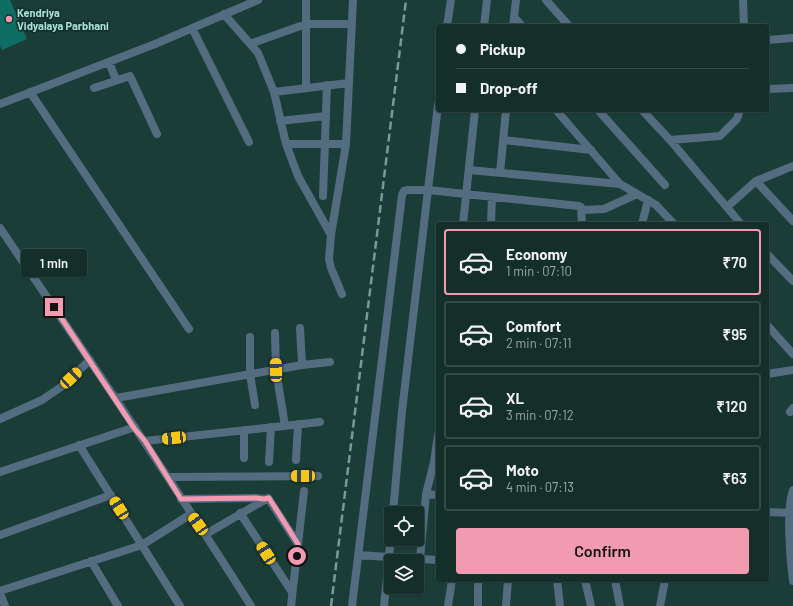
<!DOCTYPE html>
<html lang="en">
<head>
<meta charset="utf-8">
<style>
  body { margin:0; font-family:Barlow,sans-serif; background:#1d3632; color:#f1f3f6; height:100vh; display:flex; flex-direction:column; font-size:15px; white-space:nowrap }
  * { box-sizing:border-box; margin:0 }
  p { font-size:13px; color:#9da8a8 }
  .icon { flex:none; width:22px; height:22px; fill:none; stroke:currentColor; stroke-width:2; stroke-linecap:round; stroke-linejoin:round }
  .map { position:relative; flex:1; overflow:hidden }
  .details { position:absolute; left:436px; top:222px; width:333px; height:360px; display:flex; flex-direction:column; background:#142e2a; border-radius:4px; box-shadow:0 1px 3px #0004,0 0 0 1px #334a47 }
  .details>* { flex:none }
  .top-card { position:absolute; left:436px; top:24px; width:333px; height:88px; border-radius:4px; box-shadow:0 1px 3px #0004,0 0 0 1px #334a47; display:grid; align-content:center; height:88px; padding:0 20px; background:#142e2a }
  .tools { position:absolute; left:384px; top:506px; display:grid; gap:8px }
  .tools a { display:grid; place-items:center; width:40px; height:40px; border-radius:4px; background:#142e2a; box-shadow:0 1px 3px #0004,0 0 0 1px #334a47; font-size:20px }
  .end { position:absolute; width:18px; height:18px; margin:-9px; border:5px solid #f29ab0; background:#111; box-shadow:0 0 0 2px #111 }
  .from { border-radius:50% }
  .bubble { position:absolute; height:28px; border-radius:4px; background:#142e2a; box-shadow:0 1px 3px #0004,0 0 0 1px #334a47; font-size:13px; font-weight:600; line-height:28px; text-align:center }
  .car { position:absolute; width:12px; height:24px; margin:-12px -6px; border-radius:5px; box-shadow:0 0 3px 1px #0007; background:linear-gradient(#f5c518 24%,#345 0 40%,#f5c518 0 76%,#345 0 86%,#f5c518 0) }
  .top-card b { display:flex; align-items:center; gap:14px; height:38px; font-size:15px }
  .top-card b+b { border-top:1px solid #334a47 }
  .top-card i { width:10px; height:10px; background:#f1f3f6 }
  ul { padding:7px 0 0; list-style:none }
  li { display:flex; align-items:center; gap:12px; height:66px; margin:0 8px 6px; padding:0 12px; border:2px solid #334a47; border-radius:4px }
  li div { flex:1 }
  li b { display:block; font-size:15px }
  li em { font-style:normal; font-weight:600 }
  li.on { border-color:#f29ab0 }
  li>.icon { width:36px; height:36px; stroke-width:1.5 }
  .action { display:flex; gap:8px; margin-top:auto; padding:8px 20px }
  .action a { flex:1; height:46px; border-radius:4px; background:#f29ab0; color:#111; font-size:16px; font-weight:600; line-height:46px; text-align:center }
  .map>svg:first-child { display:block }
  .building { fill:#0d6e64 }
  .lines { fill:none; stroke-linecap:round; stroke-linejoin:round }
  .minor { stroke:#546c80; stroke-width:8 }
  .rail { stroke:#729e96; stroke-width:2.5; stroke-dasharray:8 4; stroke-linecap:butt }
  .route { stroke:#f29ab0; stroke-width:5 }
  .poi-dot { fill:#f29ab0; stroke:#0f332e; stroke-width:1.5 }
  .labels { text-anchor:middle; stroke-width:3.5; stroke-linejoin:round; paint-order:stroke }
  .poi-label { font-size:11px; font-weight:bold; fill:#aedfd6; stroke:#0f332e; text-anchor:start }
</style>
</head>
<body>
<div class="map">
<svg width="793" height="606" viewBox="0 0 793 606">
  <rect width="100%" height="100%" fill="#1a3d38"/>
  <path class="building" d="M 0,0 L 10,0 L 27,39 L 2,50 L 0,45 Z"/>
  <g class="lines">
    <path class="minor" d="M 306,0 L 306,88
      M 546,0 L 569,26
      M 743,0 L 744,26
      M 224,14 L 258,53 L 274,92 L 286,144 L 298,176 L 331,235
      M 514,17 L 522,26
      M 447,26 L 451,0
      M 484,26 L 487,0
      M 513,26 L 516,0
      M 192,28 L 249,142
      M 767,40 L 793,38
      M 250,44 L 306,24 L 352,24
      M 109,62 L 116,80
      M 94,88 L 130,76 L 157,134
      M 767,89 L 793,88
      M 30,92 L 189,329
      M 274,92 L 349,83
      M 0,104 L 155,44 L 258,0
      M 556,110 L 620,184
      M 598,110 L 665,185
      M 642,110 L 670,140 L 741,224
      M 280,121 L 326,116
      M 503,140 L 591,150
      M 670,140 L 720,136 L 737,119 L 740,110
      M 286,144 L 346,144
      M 469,170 L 620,184 L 656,205 L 674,224
      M 500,173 L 506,110
      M 756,181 L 793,221
      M 323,196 L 327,85
      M 727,207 L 756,181 L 793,166
      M 582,210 L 604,209 L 637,194
      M 463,224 L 475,110
      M 491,224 L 492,197
      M 642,224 L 648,200
      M 0,228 C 85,353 170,478 251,606
      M 767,254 L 793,281
      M 342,294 L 331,268 L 329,259 L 331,235 L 346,144 L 353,0
      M 767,325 L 793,354
      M 300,328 L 302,365
      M 275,333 L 276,370 L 285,426
      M 250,337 L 250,374 L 255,405
      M 767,374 L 793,370
      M 116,398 L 302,365 L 330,362
      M 790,412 L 793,408
      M 0,419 L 42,400 L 61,387 L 90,360
      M 145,441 L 320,422
      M 79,445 L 180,606
      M 244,458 L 244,430
      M 296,460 L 298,424
      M 269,462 L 271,427
      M 0,472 L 135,427
      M 168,477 L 318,476
      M 793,490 C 786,510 790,559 793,581
      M 426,494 L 438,495
      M 181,499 L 256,498 L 264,499
      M 767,512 L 793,513
      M 240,513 L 292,592
      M 393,513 L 402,411 L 438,105
      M 206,534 L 268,498 L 298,544
      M 0,535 L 111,495
      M 391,535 L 389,557 L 420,559 L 426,494 L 434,462 L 438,435
      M 358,555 L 389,557 L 384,606
      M 420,559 L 438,560
      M 91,561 L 118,606
      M 478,580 L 478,606
      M 557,580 L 560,606
      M 585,580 L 591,606
      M 615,580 L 620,606
      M 0,591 L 142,545 L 191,514
      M 0,593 L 5,606
      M 291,606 L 304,491
      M 352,606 L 402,195 L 404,191 L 408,190 L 428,190 L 579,206 L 581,207 L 582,224
      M 448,606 L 452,580
      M 506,606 L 508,580
      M 660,606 L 665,580"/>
    <path class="rail" d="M 331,606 L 406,0"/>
  </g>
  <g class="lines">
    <path class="route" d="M 54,307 L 134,428 L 145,441 L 181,499 L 256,498 L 264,499 L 269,498 L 298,544 L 297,556"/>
  </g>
  <circle class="poi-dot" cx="9" cy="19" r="4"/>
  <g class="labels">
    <g class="poi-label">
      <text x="17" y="17">Kendriya<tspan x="17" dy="13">Vidyalaya Parbhani</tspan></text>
    </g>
  </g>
</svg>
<div class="tools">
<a><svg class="icon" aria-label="locate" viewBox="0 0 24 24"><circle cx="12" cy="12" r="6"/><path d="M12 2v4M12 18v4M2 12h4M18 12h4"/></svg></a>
<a><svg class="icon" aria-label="layers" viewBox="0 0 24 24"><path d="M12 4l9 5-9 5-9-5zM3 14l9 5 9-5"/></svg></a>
</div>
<i class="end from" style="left:297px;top:556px"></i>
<i class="end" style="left:54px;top:307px"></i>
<div class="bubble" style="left:21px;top:249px;width:66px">1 min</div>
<i class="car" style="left:276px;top:370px;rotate:358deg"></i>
<i class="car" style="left:71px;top:378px;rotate:47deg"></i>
<i class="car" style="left:174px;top:438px;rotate:264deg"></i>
<i class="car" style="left:303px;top:476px;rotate:270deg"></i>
<i class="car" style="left:119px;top:508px;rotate:328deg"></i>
<i class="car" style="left:198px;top:524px;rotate:325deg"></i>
<i class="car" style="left:266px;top:553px;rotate:327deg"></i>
<div class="top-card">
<b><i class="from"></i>Pickup</b>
<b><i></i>Drop-off</b>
</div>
<section class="details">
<ul>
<li class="on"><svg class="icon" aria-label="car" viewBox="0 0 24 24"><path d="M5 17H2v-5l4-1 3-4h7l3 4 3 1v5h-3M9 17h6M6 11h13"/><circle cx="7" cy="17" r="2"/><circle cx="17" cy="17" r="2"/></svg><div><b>Economy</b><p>1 min · 07:10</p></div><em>₹70</em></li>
<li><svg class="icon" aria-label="car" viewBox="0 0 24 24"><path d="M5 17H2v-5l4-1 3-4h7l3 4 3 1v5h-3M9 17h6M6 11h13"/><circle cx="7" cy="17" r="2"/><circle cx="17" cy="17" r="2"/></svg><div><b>Comfort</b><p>2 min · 07:11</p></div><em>₹95</em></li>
<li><svg class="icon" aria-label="car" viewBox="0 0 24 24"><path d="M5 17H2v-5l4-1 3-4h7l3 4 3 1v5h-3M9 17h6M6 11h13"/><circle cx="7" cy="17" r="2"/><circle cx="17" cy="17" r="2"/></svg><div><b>XL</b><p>3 min · 07:12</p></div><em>₹120</em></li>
<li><svg class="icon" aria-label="car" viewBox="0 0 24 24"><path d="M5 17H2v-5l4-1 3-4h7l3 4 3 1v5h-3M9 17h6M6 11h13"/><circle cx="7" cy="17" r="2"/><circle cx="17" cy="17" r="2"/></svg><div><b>Moto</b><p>4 min · 07:13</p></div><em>₹63</em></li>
</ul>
<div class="action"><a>Confirm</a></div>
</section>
</div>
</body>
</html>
